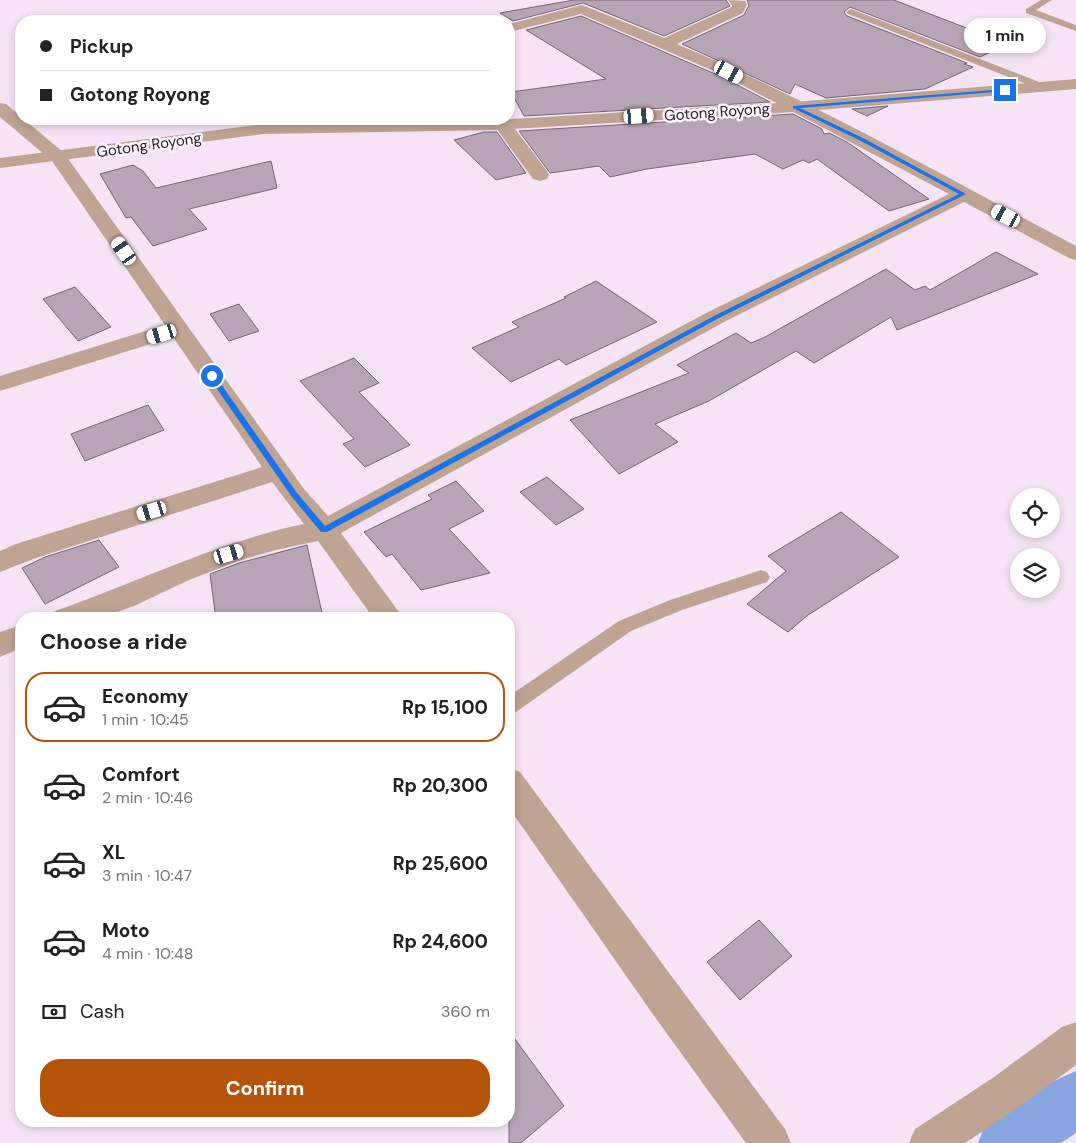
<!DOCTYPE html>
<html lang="en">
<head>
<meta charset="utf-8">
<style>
  body { margin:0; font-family:"DM Sans",sans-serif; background:#f2f2f2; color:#222; height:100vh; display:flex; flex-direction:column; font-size:19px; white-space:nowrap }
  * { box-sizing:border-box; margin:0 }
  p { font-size:16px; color:#767676 }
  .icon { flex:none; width:28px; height:28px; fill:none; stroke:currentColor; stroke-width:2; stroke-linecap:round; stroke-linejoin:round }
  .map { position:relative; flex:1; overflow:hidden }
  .side { position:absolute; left:15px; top:612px; width:500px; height:515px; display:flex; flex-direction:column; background:#fff; border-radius:20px; box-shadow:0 2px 8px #0003 }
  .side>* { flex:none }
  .hud { position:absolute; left:15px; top:15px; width:500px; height:110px; border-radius:20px; box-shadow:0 2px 8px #0003; display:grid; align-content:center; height:110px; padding:0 25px; background:#fff }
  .fabs { position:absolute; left:1010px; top:488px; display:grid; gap:10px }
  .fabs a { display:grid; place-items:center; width:50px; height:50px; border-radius:50%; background:#fff; box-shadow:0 2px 8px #0003; font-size:25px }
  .end { position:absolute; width:22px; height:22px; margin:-11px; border:6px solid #1a73e8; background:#fff; box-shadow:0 0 0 2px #fff }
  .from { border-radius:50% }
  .bubble { position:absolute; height:35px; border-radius:18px; background:#fff; box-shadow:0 2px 8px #0003; font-size:16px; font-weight:700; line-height:35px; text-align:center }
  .car { position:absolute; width:15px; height:30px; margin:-15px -8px; border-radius:6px; box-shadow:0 0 4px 1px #0007; background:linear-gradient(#fff 24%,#345 0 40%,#fff 0 76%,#345 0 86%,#fff 0) }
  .hud b { display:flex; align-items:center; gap:18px; height:48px; font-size:19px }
  .hud b+b { border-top:1px solid #e0e0e0 }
  .hud i { width:12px; height:12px; background:#222 }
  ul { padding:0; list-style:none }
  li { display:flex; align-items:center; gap:15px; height:70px; margin:0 10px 8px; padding:0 15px; border:2px solid transparent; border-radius:20px }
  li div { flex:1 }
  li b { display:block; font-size:19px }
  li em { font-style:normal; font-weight:700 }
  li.on { border-color:#b45309 }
  li>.icon { width:45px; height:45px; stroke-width:1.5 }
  h2 { padding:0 25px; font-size:22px; line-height:60px }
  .pay { display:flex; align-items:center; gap:12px; height:55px; padding:0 25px; font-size:19px }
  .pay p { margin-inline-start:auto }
  .primary-button { display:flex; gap:10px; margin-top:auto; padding:10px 25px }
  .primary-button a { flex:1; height:58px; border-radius:20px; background:#b45309; color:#fff; font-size:20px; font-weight:700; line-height:58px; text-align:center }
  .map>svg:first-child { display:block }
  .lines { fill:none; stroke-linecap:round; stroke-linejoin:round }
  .canal { fill:#88a6df; fill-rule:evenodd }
  .building { fill:#b6a5b7; stroke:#756676 }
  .service { fill:#c0a493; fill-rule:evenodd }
  .minor { fill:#c0a493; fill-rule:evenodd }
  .tertiary { fill:#c0a493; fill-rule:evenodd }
  .route { fill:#1a73e8 }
  .labels { text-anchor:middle; stroke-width:5; stroke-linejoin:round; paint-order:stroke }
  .far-street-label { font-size:15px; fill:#231d24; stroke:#fff4ff }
</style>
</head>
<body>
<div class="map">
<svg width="1076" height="1143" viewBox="0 0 1076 1143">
  <rect width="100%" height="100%" fill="#f6e4f6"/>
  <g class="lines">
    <path class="canal" d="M 1076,1071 L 1076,1133 L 1061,1143 L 978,1143 L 986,1122 L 1056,1080 Z"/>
  </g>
  <path class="building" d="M 574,0 L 726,0 L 730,6 L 664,36 L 583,3 L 513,21 L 500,13 Z
    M 747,0 L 894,0 L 1008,44 L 980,57 L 850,7 L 844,12 L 847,16 L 967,63 L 964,64 L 973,67 L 925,89 L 826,98 L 795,84 L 790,94 L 682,44 L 744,15 L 749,5 Z
    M 581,16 L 722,77 L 770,102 L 524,116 L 511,92 L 606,79 L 526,30 Z
    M 888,106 L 867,116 L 852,109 Z
    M 793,114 L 822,129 L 824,134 L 829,133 L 847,142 L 929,199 L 889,211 L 817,159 L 809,163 L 803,160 L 783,169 L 755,154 L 647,169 L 610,177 L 599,166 L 550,173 L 519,131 Z
    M 484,132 L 497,132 L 526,173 L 496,180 L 454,140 Z
    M 271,161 L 277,188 L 189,209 L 207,229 L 153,246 L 131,217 L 126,218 L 100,174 L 133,165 L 143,171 L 156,188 Z
    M 996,252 L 1038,274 L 897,330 L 891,317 L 814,363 L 796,351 L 709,401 L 655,424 L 678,442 L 619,474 L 570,420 L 689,373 L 677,365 L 736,333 L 751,343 L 765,337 L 886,269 L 915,290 L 925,286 L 930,290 Z
    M 596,281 L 657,322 L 566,365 L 559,359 L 511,382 L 472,348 L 519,327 L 512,322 L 566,298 L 564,297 Z
    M 75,287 L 111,327 L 78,341 L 43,299 Z
    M 239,304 L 259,331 L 229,341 L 210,314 Z
    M 354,358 L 379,383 L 359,392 L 410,445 L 365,467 L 343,444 L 354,439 L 300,381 Z
    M 148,405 L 164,430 L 85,461 L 71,434 Z
    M 547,477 L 584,509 L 556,525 L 520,492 Z
    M 456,481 L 484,511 L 449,529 L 490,573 L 421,590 L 392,554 L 386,557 L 364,532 L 432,499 L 428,495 Z
    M 841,512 L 899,557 L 808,615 L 788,632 L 747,604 L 786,571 L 768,556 Z
    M 99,540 L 119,567 L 45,604 L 22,568 L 45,557 Z
    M 307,545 L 322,613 L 299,619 L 216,619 L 210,574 L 239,563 Z
    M 759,920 L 792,956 L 740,1000 L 707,962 Z
    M 509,1031 L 564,1106 L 521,1143 L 509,1143 Z"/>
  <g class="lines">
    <path class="service" d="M 1041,0 L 1052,0 L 1036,10 L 1076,25 L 1076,31 L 1026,13 L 1026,9 Z
      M 851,9 L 1047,85 L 1048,87 L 1047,89 L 1039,89 L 848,14 L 846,12 Z
      M 761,570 L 767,572 L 770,577 L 767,582 L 682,610 L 631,631 L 516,712 L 509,714 L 509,696 L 619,621 L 670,600 Z"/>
    <path class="minor" d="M 728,0 L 745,1 L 747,4 L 743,13 L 677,44 C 814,102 944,176 1076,246 L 1076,260 L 1069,258 L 964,202 L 724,322 L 341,533 L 404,619 L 374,619 L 318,541 L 276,550 L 238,561 L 189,580 L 134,606 L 98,619 L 51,619 L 55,611 C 138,582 217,542 304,524 L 272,482 L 36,558 L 0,572 L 0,551 L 16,544 L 262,467 L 173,337 L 0,391 L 0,376 L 165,325 L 52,161 L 0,117 L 0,103 L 6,104 L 64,153 L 304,489 L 328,516 L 708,312 L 949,194 L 723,75 L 581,14 L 509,32 L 509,24 L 582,5 L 664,38 L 732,7 L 732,5 Z
      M 503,120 L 509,121 L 547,171 L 549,175 L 547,179 L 540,181 L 533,179 L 494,125 L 497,121 Z
      M 21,625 L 21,648 L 0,657 L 0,632 Z
      M 509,768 L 520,772 L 785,1129 L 791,1143 L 746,1143 L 652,1013 L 509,808 Z
      M 1076,1022 L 1076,1065 L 1022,1105 L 965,1143 L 909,1143 L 915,1129 L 994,1077 L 1062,1027 Z"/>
    <path class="tertiary" d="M 1076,79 L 1076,89 L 794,112 L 496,130 L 263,134 L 0,168 L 0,158 L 263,124 L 496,120 L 794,102 Z"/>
  </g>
  <path class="route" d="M 1005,89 L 1007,91 L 800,108 L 865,139 L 966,194 L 719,318 L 327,532 L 321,532 L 292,497 L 208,376 L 214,374 L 297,493 L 325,526 L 714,316 L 959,194 L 861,141 L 793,108 L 793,106 Z"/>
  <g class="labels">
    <g class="far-street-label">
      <text transform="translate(717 112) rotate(-4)" y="5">Gotong Royong</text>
      <text transform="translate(149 145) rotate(-8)" y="5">Gotong Royong</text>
    </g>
  </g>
</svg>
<div class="fabs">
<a><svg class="icon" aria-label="locate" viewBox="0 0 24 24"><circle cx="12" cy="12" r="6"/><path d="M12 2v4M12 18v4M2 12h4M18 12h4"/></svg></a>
<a><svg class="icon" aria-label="layers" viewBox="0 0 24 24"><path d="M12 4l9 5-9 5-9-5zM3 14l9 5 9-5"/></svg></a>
</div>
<i class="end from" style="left:212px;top:376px"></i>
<i class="end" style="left:1005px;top:90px"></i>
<div class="bubble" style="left:964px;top:18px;width:82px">1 min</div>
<i class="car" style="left:729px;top:72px;rotate:118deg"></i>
<i class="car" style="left:639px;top:116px;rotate:86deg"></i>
<i class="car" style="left:1006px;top:216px;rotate:298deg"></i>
<i class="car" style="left:124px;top:251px;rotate:325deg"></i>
<i class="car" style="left:162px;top:334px;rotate:253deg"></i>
<i class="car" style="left:152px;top:511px;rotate:253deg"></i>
<i class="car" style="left:229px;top:554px;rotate:73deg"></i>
<div class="hud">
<b><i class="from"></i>Pickup</b>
<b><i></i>Gotong Royong</b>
</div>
<section class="side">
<h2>Choose a ride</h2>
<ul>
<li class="on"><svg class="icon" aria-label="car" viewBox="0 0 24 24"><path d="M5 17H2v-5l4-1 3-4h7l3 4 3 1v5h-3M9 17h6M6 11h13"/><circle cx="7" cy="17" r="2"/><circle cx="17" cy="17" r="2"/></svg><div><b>Economy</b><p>1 min · 10:45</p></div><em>Rp 15,100</em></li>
<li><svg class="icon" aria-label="car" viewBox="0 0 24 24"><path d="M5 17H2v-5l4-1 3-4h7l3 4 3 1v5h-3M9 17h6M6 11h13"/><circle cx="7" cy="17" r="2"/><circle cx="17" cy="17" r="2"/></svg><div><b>Comfort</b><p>2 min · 10:46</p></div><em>Rp 20,300</em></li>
<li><svg class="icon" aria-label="car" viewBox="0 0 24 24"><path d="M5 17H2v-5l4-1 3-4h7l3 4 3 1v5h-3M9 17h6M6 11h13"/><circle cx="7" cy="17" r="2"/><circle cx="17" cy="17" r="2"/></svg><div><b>XL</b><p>3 min · 10:47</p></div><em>Rp 25,600</em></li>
<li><svg class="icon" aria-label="car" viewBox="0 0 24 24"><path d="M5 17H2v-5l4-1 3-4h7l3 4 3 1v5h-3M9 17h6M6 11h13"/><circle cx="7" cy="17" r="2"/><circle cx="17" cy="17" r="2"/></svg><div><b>Moto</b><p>4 min · 10:48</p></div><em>Rp 24,600</em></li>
</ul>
<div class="pay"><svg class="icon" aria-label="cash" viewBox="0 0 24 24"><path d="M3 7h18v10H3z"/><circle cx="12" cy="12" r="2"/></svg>Cash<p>360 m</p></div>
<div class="primary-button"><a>Confirm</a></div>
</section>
</div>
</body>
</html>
